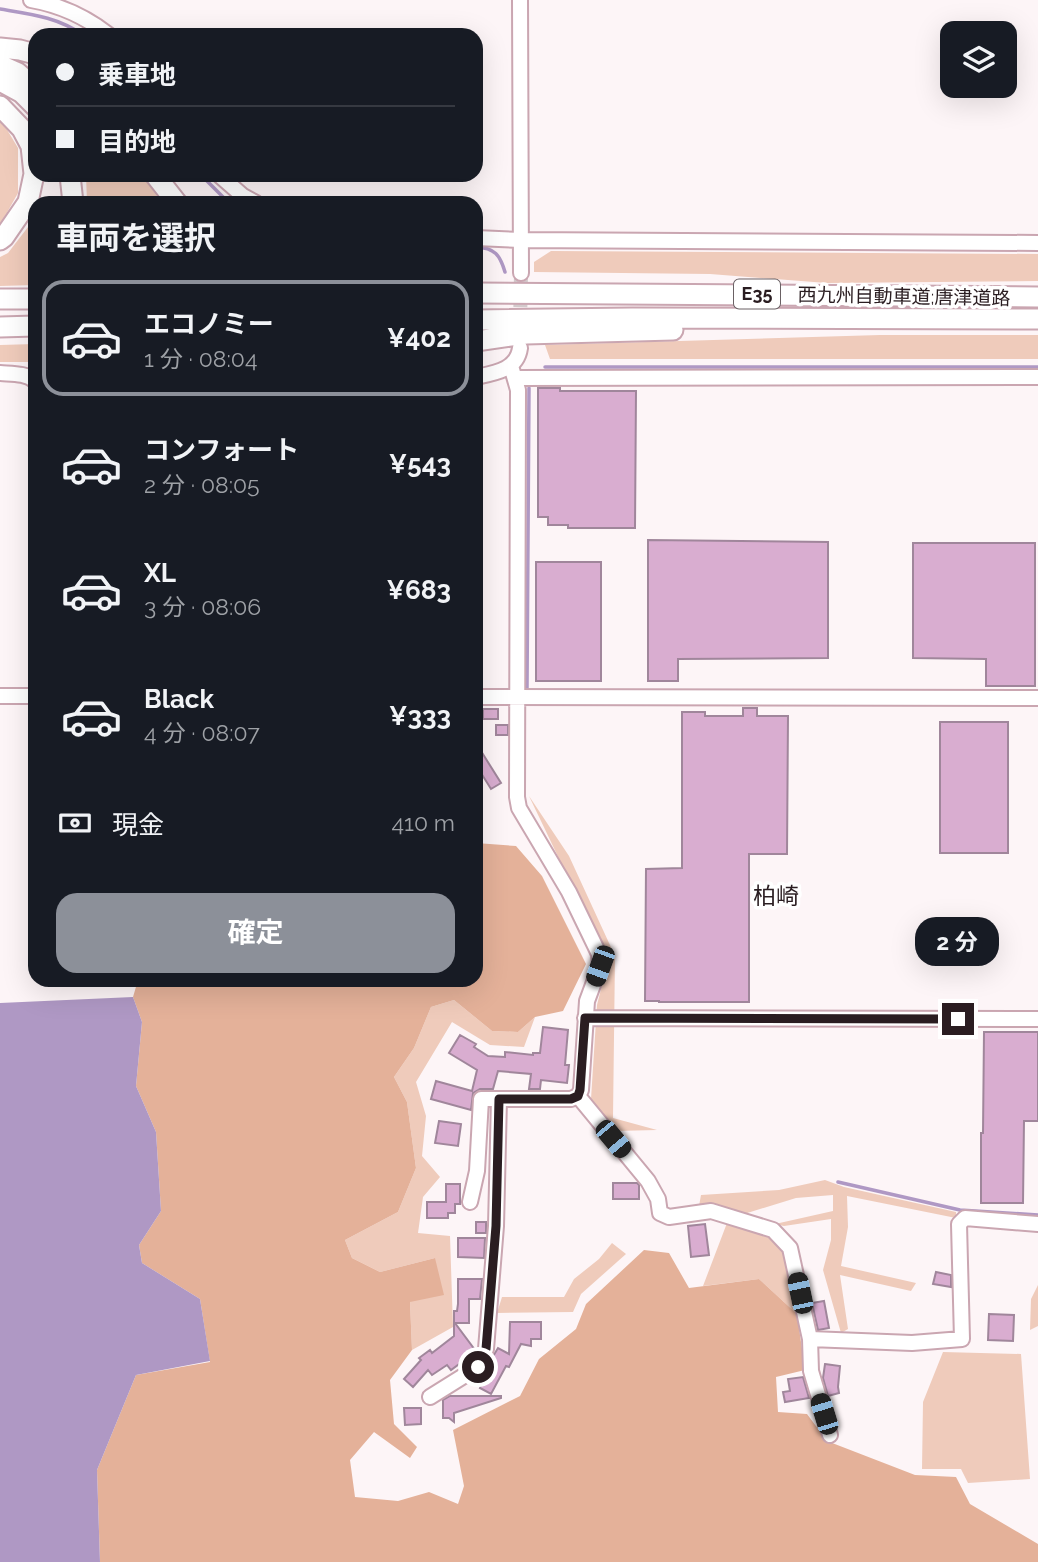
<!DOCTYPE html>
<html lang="ja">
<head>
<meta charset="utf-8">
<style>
  body { margin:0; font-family:Raleway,"Noto Sans JP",sans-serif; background:#20242c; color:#f1f3f6; height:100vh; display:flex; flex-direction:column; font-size:26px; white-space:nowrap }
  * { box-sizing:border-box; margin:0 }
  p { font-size:23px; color:#9ea1a6 }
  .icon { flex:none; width:38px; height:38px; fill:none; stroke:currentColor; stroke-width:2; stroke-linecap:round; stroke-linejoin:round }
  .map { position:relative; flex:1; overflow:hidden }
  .details { position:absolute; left:28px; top:196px; width:455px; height:791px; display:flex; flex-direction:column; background:#171b24; border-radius:21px; box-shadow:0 7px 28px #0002 }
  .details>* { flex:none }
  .banner { position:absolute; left:28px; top:28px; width:455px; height:154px; border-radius:21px; box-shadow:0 7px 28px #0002; display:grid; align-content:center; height:154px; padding:0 28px; background:#171b24 }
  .tools { position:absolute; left:940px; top:21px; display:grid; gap:14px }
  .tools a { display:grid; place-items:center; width:77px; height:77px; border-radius:14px; background:#171b24; box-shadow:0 7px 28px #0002; font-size:35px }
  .end { position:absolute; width:32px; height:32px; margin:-16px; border:9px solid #2a1d21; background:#fff; box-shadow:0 0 0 4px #fff }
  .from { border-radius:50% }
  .bubble { position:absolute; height:49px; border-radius:21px; background:#171b24; box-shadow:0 7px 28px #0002; font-size:23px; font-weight:700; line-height:49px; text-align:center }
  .car { position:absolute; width:21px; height:42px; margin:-21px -10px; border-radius:9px; box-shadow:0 0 5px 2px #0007; background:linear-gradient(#222 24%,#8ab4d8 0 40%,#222 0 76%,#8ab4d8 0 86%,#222 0) }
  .banner b { display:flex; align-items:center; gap:24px; height:66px; font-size:26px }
  .banner b+b { border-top:2px solid #363941 }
  .banner i { width:18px; height:18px; background:#f1f3f6 }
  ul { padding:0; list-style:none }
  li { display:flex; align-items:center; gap:21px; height:116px; margin:0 14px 10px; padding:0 14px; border:4px solid transparent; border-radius:21px }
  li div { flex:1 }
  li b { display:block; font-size:26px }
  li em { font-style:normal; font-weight:700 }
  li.active { border-color:#8c9099 }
  li>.icon { width:63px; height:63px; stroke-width:1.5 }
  h2 { padding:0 28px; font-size:32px; line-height:84px }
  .pay { display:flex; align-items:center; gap:18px; height:77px; padding:0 28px; font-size:26px }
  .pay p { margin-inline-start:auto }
  .action { display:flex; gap:14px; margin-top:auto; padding:14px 28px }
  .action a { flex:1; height:80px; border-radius:21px; background:#8c9099; color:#fff; font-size:28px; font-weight:700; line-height:80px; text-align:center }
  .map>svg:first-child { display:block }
  .green { fill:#efcbbb }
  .forest { fill:#e4b199 }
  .water { fill:#af98c4 }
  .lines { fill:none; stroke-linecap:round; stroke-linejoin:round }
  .stream { stroke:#af98c4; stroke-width:3.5 }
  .building { fill:#d9add0; stroke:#a0869b; stroke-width:2 }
  .minor-tunnel { stroke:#d3cacc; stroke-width:14; stroke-dasharray:14 7; stroke-linecap:butt }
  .minor-casing { stroke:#caa6b1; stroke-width:18 }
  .highway-casing { stroke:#caa6b1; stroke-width:23 }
  .minor { stroke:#fff; stroke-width:14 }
  .highway { stroke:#fff; stroke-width:19 }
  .route { stroke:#2a1d21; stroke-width:9 }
  .labels { text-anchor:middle; stroke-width:7; stroke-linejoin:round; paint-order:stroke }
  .shield { fill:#fff; stroke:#6a6164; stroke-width:2 }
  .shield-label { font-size:18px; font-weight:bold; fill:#2a1d21 }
  .street-label { font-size:19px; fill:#2a1d21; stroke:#fff }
  .quarter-label { font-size:23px; fill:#2a1d21; stroke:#fff }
</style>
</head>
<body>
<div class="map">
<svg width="1038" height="1562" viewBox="0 0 1038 1562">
  <rect width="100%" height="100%" fill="#fdf5f7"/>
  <path class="green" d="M 0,118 L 18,148 L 18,193 L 0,225 Z
    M 86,175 L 142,175 L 162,203 L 87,203 Z
    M 35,218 L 35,285 L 0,286 L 0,257 L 8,253 Z
    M 551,251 L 1038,254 L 1038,281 L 827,283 L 710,274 L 534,272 L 534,262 Z
    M 880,335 L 1038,335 L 1038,359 L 550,359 L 545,345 Z
    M 35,344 L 35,362 L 0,362 L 0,345 Z
    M 529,796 L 569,856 L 615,956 L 613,1118 L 657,1130 L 615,1131 L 591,1099 L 597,1005 L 608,961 Z
    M 454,1000 L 492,1031 L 518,1032 L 535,1017 L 524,1047 L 490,1045 L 452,1022 L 416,1082 L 426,1116 L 422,1156 L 440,1177 L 423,1197 L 418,1233 L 450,1236 L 453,1327 L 412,1350 L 410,1302 L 435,1258 L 380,1272 L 352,1258 L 345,1240 L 398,1212 L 416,1168 L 407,1102 L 394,1077 L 414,1048 L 431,1007 Z
    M 825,1180 L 844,1187 L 956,1212 L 956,1218 L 847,1196 L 848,1227 L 841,1266 L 916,1283 L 911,1291 L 840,1275 L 848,1329 L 841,1333 L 823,1270 L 831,1240 L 831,1219 L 784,1226 L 775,1224 L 833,1211 L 833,1195 L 796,1198 L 744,1214 L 699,1206 L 701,1195 L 779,1190 Z
    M 727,1223 L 767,1235 L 784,1254 L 797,1314 L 759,1279 L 703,1286 Z
    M 612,1243 L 626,1254 L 581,1294 L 573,1312 L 497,1313 L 502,1297 L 564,1297 L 574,1279 L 599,1259 Z
    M 1038,1285 L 1038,1326 L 1030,1330 L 1031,1299 Z
    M 943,1352 L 1021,1354 L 1030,1479 L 968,1483 L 961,1469 L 922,1469 L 923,1402 Z"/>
  <path class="forest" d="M 476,843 L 516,846 L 542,876 L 586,964 L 563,1011 L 535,1017 L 518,1032 L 492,1031 L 454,1000 L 431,1007 L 414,1048 L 394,1077 L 407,1102 L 416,1168 L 398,1212 L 345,1240 L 352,1258 L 380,1272 L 435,1258 L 444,1295 L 410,1302 L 412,1350 L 390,1380 L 394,1424 L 417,1447 L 410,1458 L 374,1432 L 350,1460 L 355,1497 L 398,1501 L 429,1492 L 458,1504 L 464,1486 L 453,1430 L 520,1396 L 539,1359 L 576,1329 L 586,1304 L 644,1250 L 669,1253 L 689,1288 L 759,1279 L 797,1314 L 805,1370 L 776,1377 L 778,1412 L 807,1414 L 827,1441 L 915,1475 L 956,1477 L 970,1504 L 1038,1544 L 1038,1562 L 100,1562 L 97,1470 L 136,1375 L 210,1362 L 200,1299 L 142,1263 L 139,1245 L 161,1211 L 156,1132 L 136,1086 L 142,1022 L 133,997 L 138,980 L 476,980 Z"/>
  <path class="water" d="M 133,997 L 142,1022 L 136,1086 L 156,1132 L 161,1211 L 139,1245 L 142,1263 L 200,1299 L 210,1361 L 136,1375 L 97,1470 L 100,1562 L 0,1562 L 0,1003 Z"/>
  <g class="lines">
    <path class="stream" d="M 0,9 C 30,14 58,17 83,35
      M 201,175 L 229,203
      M 476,247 C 495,248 500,255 505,272
      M 545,367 L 1038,367
      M 527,688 L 529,388
      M 838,1182 L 960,1210 L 1038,1215"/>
  </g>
  <path class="building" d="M 538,388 L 560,388 L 560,391 L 636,391 L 635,528 L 568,528 L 568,525 L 548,525 L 548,517 L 538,517 Z
    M 648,540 L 828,542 L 828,658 L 678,659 L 678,681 L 648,681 Z
    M 913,543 L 1035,543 L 1035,686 L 986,686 L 986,659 L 913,658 Z
    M 536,562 L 601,562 L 601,681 L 536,681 Z
    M 743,708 L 757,708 L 757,716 L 788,716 L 787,854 L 749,854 L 749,1002 L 659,1002 L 659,1001 L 645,1001 L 646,869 L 682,868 L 682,712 L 705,712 L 705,716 L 743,716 Z
    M 483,709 L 498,709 L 498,719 L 483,719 Z
    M 940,722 L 1008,722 L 1008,853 L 940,853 Z
    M 496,725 L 508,725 L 508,735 L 496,735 Z
    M 476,743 L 501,783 L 491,789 L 476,765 Z
    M 543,1027 L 568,1030 L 565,1065 L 569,1065 L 567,1083 L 541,1080 L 540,1089 L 529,1089 L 531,1074 L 498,1071 L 493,1089 L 480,1089 L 473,1093 L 471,1110 L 431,1099 L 436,1081 L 472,1091 L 477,1070 L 449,1053 L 460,1035 L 476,1044 L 474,1047 L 488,1056 L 505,1057 L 505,1052 L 533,1055 L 533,1053 L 540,1053 Z
    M 984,1032 L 1038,1032 L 1038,1121 L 1024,1121 L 1023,1203 L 981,1203 L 981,1133 L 983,1133 Z
    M 439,1121 L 461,1124 L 458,1146 L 435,1143 Z
    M 613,1183 L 637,1183 L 639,1185 L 639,1199 L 613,1199 Z
    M 446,1184 L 460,1184 L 460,1204 L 455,1204 L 455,1213 L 448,1213 L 448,1218 L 427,1218 L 427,1202 L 446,1202 Z
    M 476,1222 L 486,1222 L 486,1233 L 476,1233 Z
    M 705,1224 L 709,1255 L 691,1257 L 688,1226 Z
    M 458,1238 L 485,1238 L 484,1258 L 458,1257 Z
    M 936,1272 L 951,1275 L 951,1287 L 933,1284 Z
    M 458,1279 L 482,1279 L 480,1299 L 469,1299 L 469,1323 L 455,1323 L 475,1350 L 474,1353 L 451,1370 L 447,1365 L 432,1375 L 428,1370 L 413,1387 L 404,1379 L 421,1360 L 419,1358 L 430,1350 L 432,1353 L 454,1336 L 454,1311 L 457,1311 L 458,1304 Z
    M 824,1301 L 829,1328 L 818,1330 L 812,1303 Z
    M 989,1314 L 1014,1315 L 1013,1341 L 988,1340 Z
    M 510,1322 L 541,1322 L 541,1339 L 531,1339 L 531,1346 L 521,1344 L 509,1367 L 506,1366 L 491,1394 L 480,1388 L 495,1360 L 492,1358 L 498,1348 L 509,1354 Z
    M 825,1364 L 840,1366 L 838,1387 L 839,1393 L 828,1396 L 823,1378 Z
    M 803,1377 L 809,1398 L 785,1402 L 783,1392 L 790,1391 L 788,1379 Z
    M 450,1396 L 501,1396 L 501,1398 L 454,1413 L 454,1422 L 449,1418 L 443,1418 L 443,1400 Z
    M 404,1408 L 421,1408 L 421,1424 L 405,1425 Z"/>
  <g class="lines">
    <path class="minor-tunnel" d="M 520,328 L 521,273"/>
    <defs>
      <path id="minor" d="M 31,0 C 60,5 86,17 109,35
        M 520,0 L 521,273
        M 219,175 L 243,196 L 256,203
        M 476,238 L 521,240 L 1038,243
        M 511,366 L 518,390 L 517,797 L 519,808 L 569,892 L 599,954 L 600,966 L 587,1001 L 581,1090 L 578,1096
        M 0,373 C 12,374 26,373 35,381
        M 476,377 C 495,373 517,370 520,348
        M 515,378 L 1038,377
        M 0,696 L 35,696
        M 476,697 L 1038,698
        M 585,1018 L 1038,1019
        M 578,1096 L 648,1181 L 658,1199 L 660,1213 L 669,1217 L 711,1211 L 773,1230 L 790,1248 L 810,1339 L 912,1343 L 962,1339 L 959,1224 L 965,1218 L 1038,1224
        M 470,1202 L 477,1171 L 481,1099 L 499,1099
        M 810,1339 L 811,1371 L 830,1435
        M 430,1397 L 478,1367 L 486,1349 L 496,1226 L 499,1099 L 571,1099 L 578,1096"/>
      <path id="highway" d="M 0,48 L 20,50 L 35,54
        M 0,65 L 18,73 L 35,88
        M 0,81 L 22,93 L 35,106
        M 0,106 L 22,129 L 31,146 L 34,174 L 28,202 L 4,237 L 0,240
        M 70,175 L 73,203
        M 155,175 L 177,203
        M 476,293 L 1038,297
        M 0,299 L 35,299
        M 476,320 L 632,318 L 1038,319
        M 0,327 L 35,326
        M 476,341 L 526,334 L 673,330"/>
    </defs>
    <use href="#minor" class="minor-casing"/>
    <use href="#highway" class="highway-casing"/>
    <use href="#minor" class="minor"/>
    <use href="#highway" class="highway"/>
  </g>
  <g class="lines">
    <path class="route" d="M 478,1367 L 486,1349 L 496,1226 L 499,1099 L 571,1099 L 578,1096 L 580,1090 L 585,1018 L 958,1019"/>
  </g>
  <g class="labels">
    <rect class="shield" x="734" y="279.5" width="46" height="29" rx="5"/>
    <g class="shield-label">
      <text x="757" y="300">E35</text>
    </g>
    <g class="street-label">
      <text transform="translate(904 296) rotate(1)" y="7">西九州自動車道;唐津道路</text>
    </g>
    <g class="quarter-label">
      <text x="776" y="904">柏崎</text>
    </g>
  </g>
</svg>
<div class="tools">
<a><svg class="icon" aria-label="layers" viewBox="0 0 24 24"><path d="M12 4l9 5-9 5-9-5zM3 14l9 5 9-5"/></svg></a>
</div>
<i class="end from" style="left:478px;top:1367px"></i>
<i class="end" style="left:958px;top:1019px"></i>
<div class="bubble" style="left:915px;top:917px;width:84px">2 分</div>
<i class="car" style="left:600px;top:966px;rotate:200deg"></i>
<i class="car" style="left:613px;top:1139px;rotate:140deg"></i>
<i class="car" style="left:800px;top:1293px;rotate:348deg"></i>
<i class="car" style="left:824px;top:1414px;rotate:343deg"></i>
<div class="banner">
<b><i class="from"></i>乗車地</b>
<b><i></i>目的地</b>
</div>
<section class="details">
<h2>車両を選択</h2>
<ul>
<li class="active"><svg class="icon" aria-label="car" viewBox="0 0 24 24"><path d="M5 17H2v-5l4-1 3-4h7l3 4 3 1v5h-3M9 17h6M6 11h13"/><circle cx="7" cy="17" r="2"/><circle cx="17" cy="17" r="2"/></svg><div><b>エコノミー</b><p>1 分 · 08:04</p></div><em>¥402</em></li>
<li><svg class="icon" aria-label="car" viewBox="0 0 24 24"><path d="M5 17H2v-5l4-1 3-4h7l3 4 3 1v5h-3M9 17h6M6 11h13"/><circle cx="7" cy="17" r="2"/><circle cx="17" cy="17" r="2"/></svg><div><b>コンフォート</b><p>2 分 · 08:05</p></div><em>¥543</em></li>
<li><svg class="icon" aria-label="car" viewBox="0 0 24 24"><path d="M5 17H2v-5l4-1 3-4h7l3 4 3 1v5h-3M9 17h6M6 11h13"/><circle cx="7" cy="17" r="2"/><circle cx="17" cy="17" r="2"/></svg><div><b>XL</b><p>3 分 · 08:06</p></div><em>¥683</em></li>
<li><svg class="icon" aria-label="car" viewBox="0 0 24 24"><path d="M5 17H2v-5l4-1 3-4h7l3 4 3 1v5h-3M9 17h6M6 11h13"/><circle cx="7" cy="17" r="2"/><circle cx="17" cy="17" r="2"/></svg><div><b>Black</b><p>4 分 · 08:07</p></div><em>¥333</em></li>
</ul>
<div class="pay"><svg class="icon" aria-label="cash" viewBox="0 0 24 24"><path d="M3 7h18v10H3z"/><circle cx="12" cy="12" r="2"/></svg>現金<p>410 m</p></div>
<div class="action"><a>確定</a></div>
</section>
</div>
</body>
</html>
